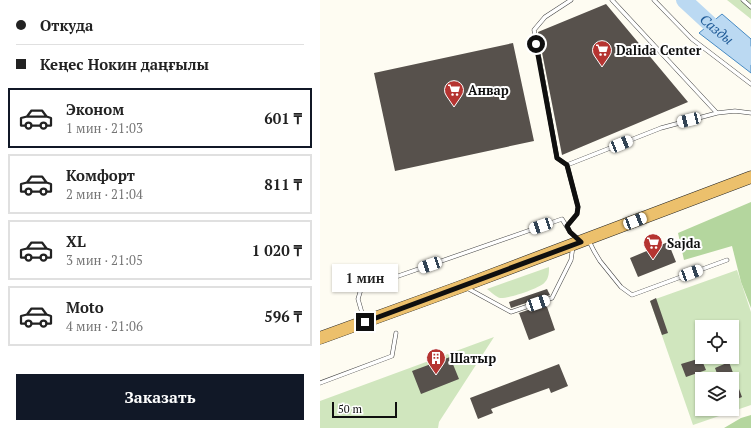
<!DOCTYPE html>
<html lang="ru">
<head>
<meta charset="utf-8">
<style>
  body { margin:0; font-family:"PT Serif",serif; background:#f2f2f2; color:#222; height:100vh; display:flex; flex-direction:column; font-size:15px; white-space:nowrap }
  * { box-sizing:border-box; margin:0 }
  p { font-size:13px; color:#767676 }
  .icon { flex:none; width:22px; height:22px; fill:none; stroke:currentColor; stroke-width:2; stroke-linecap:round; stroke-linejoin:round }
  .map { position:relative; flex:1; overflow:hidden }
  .panel { display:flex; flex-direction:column; background:#fff; width:320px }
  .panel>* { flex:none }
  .top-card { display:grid; align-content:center; height:88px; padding:0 16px; background:#fff }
  .fabs { position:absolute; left:375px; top:320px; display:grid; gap:8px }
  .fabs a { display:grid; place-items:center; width:44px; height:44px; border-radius:0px; background:#fff; box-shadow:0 1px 3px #0004; font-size:20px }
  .scale { position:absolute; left:12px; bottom:10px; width:65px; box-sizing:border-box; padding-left:4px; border:2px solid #0f0f0f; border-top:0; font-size:11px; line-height:14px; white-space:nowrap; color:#0f0f0f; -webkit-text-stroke:3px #fff; paint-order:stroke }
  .end { position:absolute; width:18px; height:18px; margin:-9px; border:5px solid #0f0f0f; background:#fff; box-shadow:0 0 0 2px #fff }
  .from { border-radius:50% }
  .bubble { position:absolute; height:28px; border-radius:0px; background:#fff; box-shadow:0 1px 3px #0004; font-size:13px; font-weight:600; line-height:28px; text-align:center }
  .car { position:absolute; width:12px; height:24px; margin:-12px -6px; border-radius:5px; box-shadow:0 0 3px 1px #0007; background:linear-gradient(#fff 24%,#345 0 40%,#fff 0 76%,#345 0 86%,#fff 0) }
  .top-card b { display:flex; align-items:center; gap:14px; height:38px; font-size:15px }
  .top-card b+b { border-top:1px solid #e0e0e0 }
  .top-card i { width:10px; height:10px; background:#222 }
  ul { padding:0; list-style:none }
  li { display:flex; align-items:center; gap:12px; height:60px; margin:0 8px 6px; padding:0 8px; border:2px solid #e0e0e0; border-radius:0px }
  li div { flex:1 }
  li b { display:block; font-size:15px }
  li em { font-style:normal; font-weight:600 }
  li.active { border-color:#111827 }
  li>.icon { width:36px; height:36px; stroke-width:1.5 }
  .cta { display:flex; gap:8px; margin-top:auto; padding:8px 16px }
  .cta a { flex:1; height:46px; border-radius:0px; background:#111827; color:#fff; font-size:16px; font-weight:600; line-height:46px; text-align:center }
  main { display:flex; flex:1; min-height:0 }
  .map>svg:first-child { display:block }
  .green { fill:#d0e6be; fill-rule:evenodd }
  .forest { fill:#b4d69e }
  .water { fill:#bbd9f2; stroke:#478ac3 }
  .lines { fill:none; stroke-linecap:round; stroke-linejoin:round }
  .river { stroke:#bbd9f2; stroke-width:16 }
  .building { fill:#57514c }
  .service-casing { stroke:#424242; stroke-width:4.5 }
  .trunk-casing { stroke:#202020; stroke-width:13 }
  .service { stroke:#fff; stroke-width:3.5 }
  .trunk { stroke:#ecc06c; stroke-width:12 }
  .route { stroke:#0f0f0f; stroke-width:5 }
  .labels { text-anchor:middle; stroke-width:4; stroke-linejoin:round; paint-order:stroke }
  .poi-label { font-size:13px; font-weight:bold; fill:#0f0f0f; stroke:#fff; text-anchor:start }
  .water-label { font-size:14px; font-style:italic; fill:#215c98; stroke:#fff }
</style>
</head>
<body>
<main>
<section class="panel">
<div class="top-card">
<b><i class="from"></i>Откуда</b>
<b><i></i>Кеңес Нокин даңғылы</b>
</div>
<ul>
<li class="active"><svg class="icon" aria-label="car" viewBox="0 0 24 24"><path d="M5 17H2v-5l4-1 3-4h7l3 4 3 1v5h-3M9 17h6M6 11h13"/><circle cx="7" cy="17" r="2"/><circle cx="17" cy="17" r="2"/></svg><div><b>Эконом</b><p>1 мин · 21:03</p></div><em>601 ₸</em></li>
<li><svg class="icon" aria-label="car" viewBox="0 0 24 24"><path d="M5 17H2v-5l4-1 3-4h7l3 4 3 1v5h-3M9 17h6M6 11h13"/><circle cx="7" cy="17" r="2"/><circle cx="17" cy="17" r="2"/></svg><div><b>Комфорт</b><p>2 мин · 21:04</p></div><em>811 ₸</em></li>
<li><svg class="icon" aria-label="car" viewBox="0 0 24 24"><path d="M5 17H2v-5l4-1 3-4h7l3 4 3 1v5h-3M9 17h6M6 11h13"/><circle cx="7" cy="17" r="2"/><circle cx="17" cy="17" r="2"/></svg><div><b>XL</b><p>3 мин · 21:05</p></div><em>1 020 ₸</em></li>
<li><svg class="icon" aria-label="car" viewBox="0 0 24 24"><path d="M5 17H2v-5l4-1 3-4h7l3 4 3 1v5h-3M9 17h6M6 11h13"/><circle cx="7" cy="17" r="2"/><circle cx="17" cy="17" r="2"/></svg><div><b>Moto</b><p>4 мин · 21:06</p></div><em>596 ₸</em></li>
</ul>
<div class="cta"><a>Заказать</a></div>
</section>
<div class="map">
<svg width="431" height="428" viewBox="0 0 431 428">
  <rect width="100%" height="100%" fill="#fefcf2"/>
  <path class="green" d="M 407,0 L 431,0 L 431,19 Z
    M 229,267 C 229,272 229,278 225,282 C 221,288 188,299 180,298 C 176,297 171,292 167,289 Z
    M 417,270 L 431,312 L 431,405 L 373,425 L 330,301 ZM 382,327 L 412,327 L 412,357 L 382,357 ZM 382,379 L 412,379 L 412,409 L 382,409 Z
    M 174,337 L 119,422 L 118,428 L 0,428 L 0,401 Z"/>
  <path class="forest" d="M 431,202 L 431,308 L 421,282 L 412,246 L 364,260 L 358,233 Z
    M 431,415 L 431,428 L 404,428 L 421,418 Z"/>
  <path class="water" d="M 402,14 L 431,39 L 431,73 L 379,33 Z"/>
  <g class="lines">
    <path class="river" id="s1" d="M 364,0 L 390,24 L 431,57"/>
  </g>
  <path class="building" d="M 286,4 L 368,102 L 242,155 L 218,32 Z
    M 193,43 L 214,141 L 75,171 L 54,73 Z
    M 348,242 L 356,262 L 318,277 L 310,258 Z
    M 227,289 L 230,295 L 191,308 L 189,302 Z
    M 336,298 L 348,333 L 342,335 L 330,301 Z
    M 226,304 L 235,330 L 209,340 L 199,313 L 193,315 Z
    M 130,357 L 139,379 L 101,394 L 92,371 Z
    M 381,358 L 386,370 L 366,377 L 361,364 Z
    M 409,362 L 422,397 L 412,401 L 412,379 L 399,379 L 395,368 Z
    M 239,364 L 248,386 L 231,393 L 229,388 L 171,409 L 173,413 L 158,419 L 150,398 Z"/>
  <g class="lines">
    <defs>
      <path id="service" d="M 334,0 L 372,39 L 431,84
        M 423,0 L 431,7
        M 397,113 L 415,111 L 431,113
        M 247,165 L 341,128 L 397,113 L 292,0
        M 247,226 L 257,214 L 258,207 L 247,165 L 237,158 L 214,30 L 225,17 L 251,0
        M 269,241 L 274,251 L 280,261 L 301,287 L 312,295 L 407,260
        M 147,288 L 191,312 L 232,298 L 251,260 L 253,246
        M 44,320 L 38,299 L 41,289 L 242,219 L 250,232 L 259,240
        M 0,383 L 72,356 L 76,333"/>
      <path id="trunk" d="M 0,338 L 140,287 L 431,177"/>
    </defs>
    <use href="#service" class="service-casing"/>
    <use href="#trunk" class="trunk-casing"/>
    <use href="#service" class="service"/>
    <use href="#trunk" class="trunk"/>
  </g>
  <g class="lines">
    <path class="route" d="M 45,322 L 261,242 L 250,232 L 247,226 L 257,214 L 258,207 L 247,165 L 237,158 L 216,44"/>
  </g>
  <defs>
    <symbol id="supermarket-pin" viewBox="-11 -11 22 30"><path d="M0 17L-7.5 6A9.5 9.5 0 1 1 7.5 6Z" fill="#b53431" stroke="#fff"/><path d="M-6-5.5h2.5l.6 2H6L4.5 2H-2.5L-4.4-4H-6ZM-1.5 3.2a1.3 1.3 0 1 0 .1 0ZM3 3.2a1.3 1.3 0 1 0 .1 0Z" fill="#fff"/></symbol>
    <symbol id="building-pin" viewBox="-11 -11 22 30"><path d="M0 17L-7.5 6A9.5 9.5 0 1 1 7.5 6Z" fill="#b53431" stroke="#fff"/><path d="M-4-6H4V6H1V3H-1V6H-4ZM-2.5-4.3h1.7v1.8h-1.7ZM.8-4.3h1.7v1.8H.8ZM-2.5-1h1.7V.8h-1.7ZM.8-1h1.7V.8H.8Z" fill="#fff"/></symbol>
  </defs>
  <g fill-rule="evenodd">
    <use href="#supermarket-pin" x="271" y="39" width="22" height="30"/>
    <use href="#supermarket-pin" x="123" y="79" width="22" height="30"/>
    <use href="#supermarket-pin" x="322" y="232" width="22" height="30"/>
    <use href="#building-pin" x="105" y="347" width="22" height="30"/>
  </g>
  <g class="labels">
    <g class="poi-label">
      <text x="296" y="55">Dalida Center</text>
      <text x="148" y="95">Анвар</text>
      <text x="347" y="248">Sajda</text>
      <text x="130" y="363">Шатыр</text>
    </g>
    <g class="water-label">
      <text dy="5" stroke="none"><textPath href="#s1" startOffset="44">Сазды</textPath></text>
    </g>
  </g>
</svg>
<div class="fabs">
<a><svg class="icon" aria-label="locate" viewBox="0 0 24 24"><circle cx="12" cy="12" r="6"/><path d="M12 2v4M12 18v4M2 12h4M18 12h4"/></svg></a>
<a><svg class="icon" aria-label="layers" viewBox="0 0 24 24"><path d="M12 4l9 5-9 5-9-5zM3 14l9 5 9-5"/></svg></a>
</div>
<div class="scale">50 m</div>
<i class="end from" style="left:216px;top:44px"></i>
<i class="end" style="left:45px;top:322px"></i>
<div class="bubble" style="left:12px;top:264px;width:66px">1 мин</div>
<i class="car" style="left:369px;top:120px;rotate:256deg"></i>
<i class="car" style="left:301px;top:144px;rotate:68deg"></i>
<i class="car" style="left:315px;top:221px;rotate:69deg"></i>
<i class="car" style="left:221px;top:226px;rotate:251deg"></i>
<i class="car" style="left:110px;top:265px;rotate:251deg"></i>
<i class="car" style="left:371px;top:273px;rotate:70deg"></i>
<i class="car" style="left:218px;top:303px;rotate:71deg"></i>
</div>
</main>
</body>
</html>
